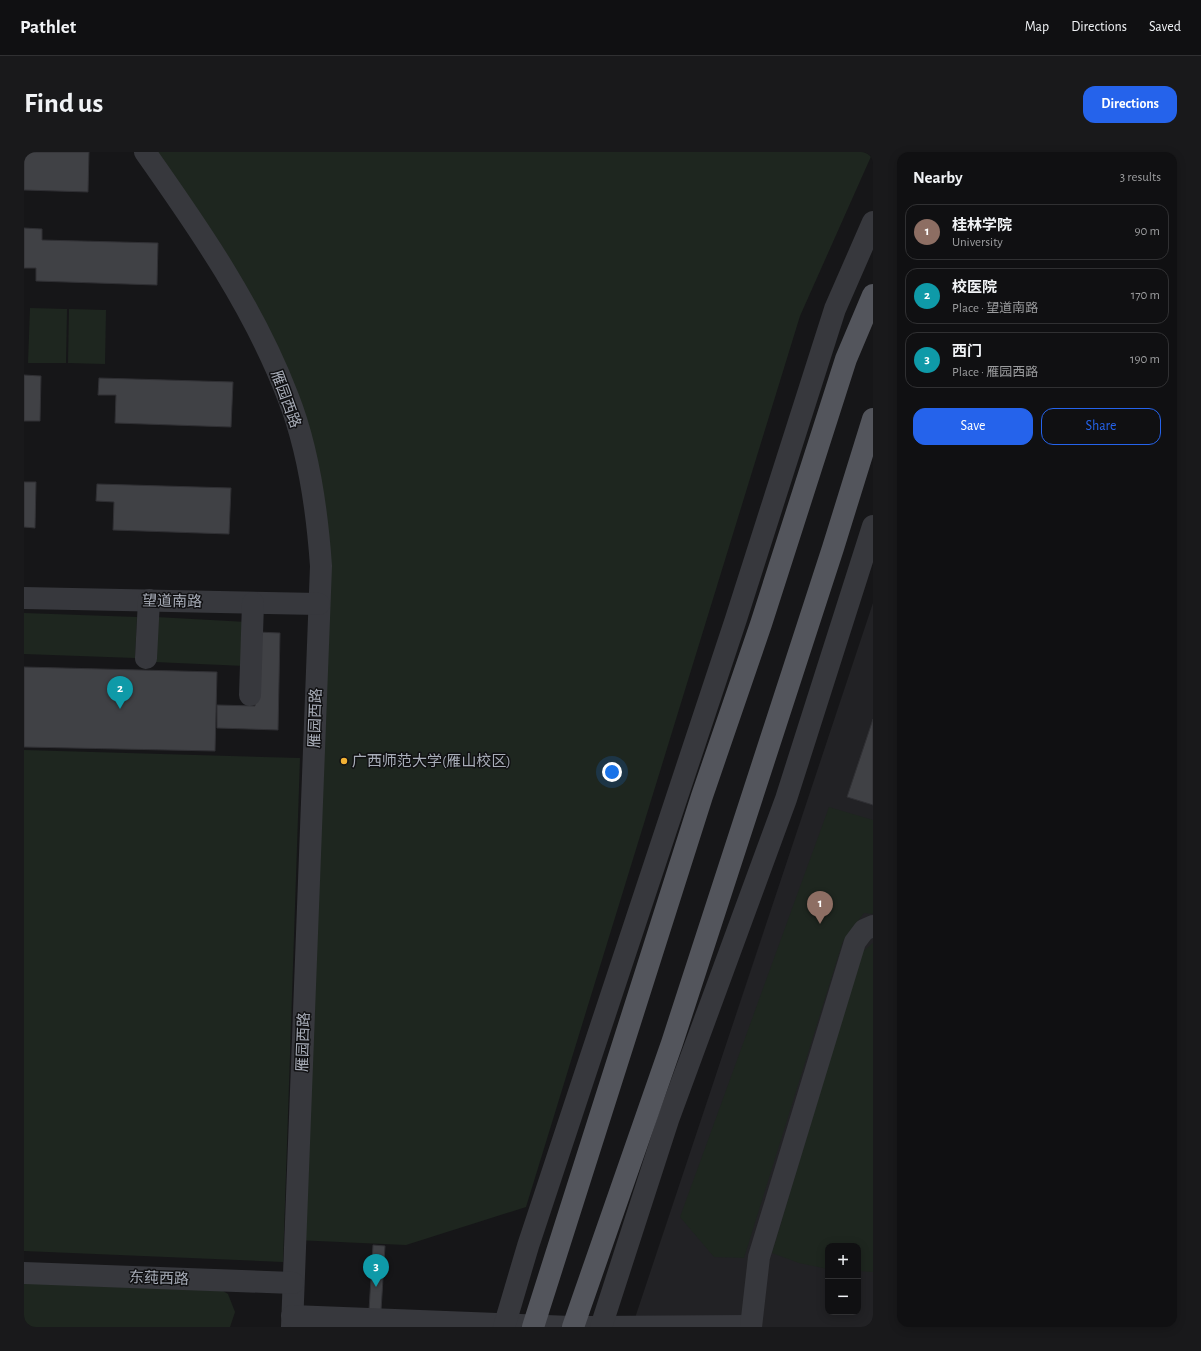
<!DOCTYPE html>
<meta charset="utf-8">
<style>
body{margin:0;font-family:"Alegreya Sans","Noto Sans SC",sans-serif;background:#19191b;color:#f1f3f6}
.controls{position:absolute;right:12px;bottom:12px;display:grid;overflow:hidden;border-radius:8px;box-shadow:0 2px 10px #0003}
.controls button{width:36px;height:36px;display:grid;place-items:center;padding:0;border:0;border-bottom:1px solid #303032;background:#101012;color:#f1f3f6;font:20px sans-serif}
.you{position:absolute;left:588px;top:620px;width:14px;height:14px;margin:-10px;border:3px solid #fff;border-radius:50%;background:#1a73e8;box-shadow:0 0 0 6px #1a73e833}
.badge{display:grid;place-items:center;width:26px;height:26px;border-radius:50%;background:#2563eb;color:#fff;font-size:13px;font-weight:700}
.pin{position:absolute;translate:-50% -33px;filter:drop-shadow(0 1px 2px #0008)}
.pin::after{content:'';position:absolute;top:21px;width:14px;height:12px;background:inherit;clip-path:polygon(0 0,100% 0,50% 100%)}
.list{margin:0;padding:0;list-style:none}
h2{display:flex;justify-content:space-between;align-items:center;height:52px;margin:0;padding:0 16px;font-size:17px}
h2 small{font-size:13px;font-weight:400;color:#9c9d9f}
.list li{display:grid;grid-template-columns:26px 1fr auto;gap:12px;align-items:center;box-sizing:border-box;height:56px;margin:0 8px 8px;padding:0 8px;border:1px solid #303032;border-radius:12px}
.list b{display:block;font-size:15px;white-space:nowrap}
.list p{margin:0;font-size:13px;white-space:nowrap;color:#9c9d9f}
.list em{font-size:13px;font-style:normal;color:#9c9d9f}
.actions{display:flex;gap:8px;padding:12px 16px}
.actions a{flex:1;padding:9px 0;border:1px solid #2563eb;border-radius:12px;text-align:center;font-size:14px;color:#2563eb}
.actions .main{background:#2563eb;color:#fff}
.map{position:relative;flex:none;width:849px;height:1175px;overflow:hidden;border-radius:12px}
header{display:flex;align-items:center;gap:24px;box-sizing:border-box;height:56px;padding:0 20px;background:#101012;border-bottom:1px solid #303032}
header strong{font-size:19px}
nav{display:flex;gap:22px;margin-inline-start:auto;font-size:14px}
.intro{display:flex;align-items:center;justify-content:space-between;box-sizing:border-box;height:96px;padding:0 24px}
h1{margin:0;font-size:28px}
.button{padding:10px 18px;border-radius:12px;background:#2563eb;color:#fff;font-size:14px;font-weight:700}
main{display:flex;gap:24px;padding:0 24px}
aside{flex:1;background:#101012;border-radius:12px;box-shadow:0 2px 10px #0003}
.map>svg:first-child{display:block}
.built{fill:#222225;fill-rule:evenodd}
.green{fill:#1e261f}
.building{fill:#404145;stroke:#303034}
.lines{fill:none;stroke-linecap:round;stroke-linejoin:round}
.minor{stroke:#37383d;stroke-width:22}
.major{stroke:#53555c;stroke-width:22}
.poi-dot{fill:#f2b134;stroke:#111113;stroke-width:1.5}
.labels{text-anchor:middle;stroke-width:3;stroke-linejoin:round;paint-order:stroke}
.street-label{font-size:15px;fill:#a8adb8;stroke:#111113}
.poi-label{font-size:15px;fill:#a8adb8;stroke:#111113;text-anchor:start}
</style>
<header>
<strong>Pathlet</strong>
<nav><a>Map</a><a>Directions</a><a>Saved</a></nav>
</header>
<div class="intro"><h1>Find us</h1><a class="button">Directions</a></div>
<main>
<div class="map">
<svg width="849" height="1175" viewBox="0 0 849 1175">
<rect width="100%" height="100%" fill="#161618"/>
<path class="built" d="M849 451V1175H608ZM804 1094H834V1160H804Z"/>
<g class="green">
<path d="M121 0H849L776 164 502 1055 382 1093 271 1088 297 414 265 246Z"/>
<path d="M6 156 43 157 42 211H4Z"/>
<path d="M45 157 82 158 81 212 44 211Z"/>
<path d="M0 461 113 465 111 506 0 502Z"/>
<path d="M132 465 223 470 221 514 130 510Z"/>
<path d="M0 598 276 606 259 1110 0 1099Z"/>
<path d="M805 655 849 668V762L840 761 819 789 720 1106 690 1105 656 1065Z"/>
<path d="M849 791V1120L834 1119V1094H804V1117L775 1111 748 1101 838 800Z"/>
<path d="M0 1129 192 1135 204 1142 211 1160 206 1175H0Z"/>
</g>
<g class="building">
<path d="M0 0H65L64 40 0 38Z"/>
<path d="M0 76 18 77V88L134 91 133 133 12 129V116H0Z"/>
<path d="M0 223 17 224 16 269H0Z"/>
<path d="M75 226 209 230 207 275 91 271 92 243H74Z"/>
<path d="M0 330H12L11 376 0 375Z"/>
<path d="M73 332 207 336 205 382 89 378 90 350 72 349Z"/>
<path d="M233 480 256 481 254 578 193 576V553L231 554Z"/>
<path d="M0 515 193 520 191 599 0 595Z"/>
<path d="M849 567V653L823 645Z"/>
<path d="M349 1093 361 1094 356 1175H344Z"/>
</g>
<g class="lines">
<g class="minor">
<path d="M121 0C176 78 230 156 264 245 285 298 293 357 297 414L268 1175"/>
<path d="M0 446 295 452"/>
<path d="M122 506 125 448"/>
<path d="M226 543 229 451"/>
<path d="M0 1121 269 1131"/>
<path d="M268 1164 547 1175"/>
<path d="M480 1175 504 1094 712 467 811 157 849 70"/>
<path d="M563 1175 727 1174"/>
<path d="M577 1175 644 968 762 647 849 374"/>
<path d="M727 1175 735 1105 831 790 840 778 849 774"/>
</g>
<g class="major">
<path d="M509 1175 678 644 737 472 822 207 849 143"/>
<path d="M549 1175 648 891 809 396 849 267"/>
</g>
</g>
<circle class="poi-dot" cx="320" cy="609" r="4"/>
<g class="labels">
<g class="street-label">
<text transform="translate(262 247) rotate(70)" y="5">雁园西路</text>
<text transform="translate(148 449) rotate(1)" y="5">望道南路</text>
<text transform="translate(291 566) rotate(-88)" y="5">雁园西路</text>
<text transform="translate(279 890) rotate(-88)" y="5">雁园西路</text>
<text transform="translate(135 1126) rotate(2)" y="5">东莼西路</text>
</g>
<g class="poi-label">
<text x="328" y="614">广西师范大学(雁山校区)</text>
</g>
</g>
</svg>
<div class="controls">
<button>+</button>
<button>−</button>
</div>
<div class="you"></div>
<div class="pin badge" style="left:796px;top:772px;background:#8d6e63">1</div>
<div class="pin badge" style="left:96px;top:557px;background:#0f9aa8">2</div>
<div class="pin badge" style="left:352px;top:1135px;background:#0f9aa8">3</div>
</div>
<aside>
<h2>Nearby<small>3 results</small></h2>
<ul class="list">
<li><span class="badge" style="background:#8d6e63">1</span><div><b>桂林学院</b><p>University</p></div><em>90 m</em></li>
<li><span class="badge" style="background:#0f9aa8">2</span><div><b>校医院</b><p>Place · 望道南路</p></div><em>170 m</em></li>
<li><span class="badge" style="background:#0f9aa8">3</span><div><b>西门</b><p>Place · 雁园西路</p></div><em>190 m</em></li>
</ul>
<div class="actions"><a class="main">Save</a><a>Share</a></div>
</aside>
</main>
